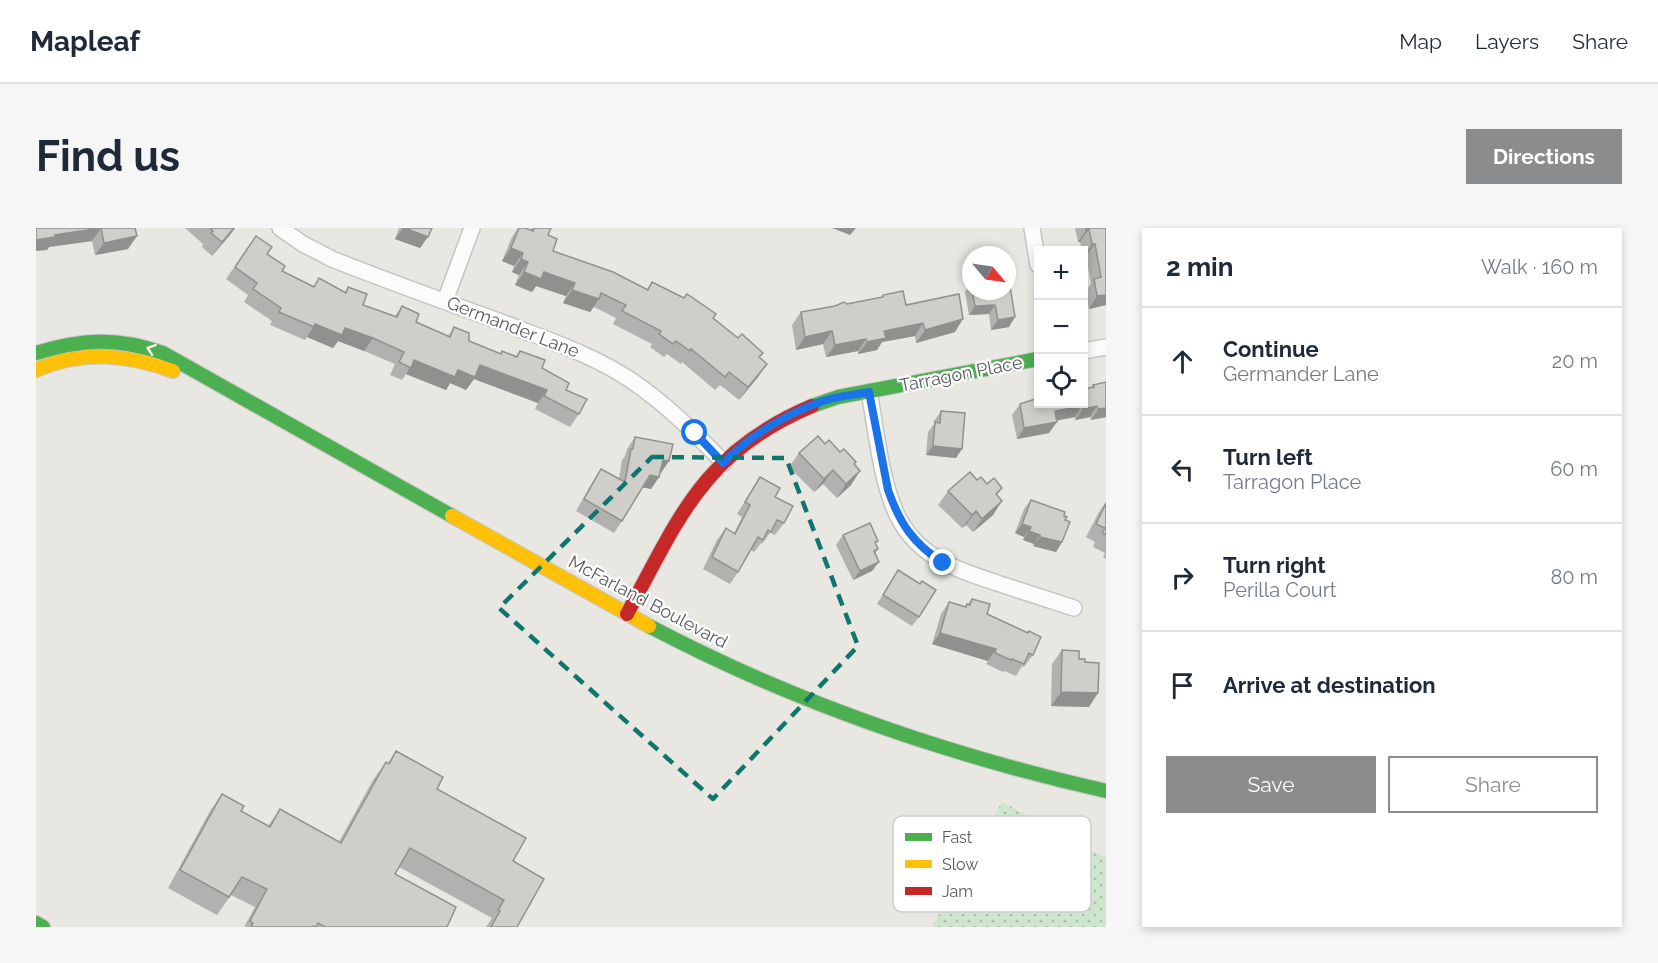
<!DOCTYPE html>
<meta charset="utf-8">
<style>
body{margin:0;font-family:Raleway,sans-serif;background:#f6f6f7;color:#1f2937}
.controls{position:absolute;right:18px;top:18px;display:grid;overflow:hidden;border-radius:0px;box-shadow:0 3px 9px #0003}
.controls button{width:54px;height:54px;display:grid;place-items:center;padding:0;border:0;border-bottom:2px solid #e0e1e3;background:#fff;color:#1f2937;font:30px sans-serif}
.compass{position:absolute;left:926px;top:18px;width:54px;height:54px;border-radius:50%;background:#fff;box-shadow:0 3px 9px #0003;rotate:119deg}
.stop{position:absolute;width:18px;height:18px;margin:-14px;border:4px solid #1a73e8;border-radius:50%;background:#fff}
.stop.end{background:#1a73e8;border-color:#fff;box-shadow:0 2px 6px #0008}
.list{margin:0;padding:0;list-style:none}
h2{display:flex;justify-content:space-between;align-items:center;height:78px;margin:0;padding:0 24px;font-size:26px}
h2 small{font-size:20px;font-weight:400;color:#747a83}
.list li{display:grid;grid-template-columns:39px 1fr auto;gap:18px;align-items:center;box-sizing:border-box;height:108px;padding:0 24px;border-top:2px solid #e0e1e3}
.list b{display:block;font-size:22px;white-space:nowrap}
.list p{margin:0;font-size:20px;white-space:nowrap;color:#747a83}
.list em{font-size:20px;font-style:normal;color:#747a83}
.actions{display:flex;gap:12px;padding:18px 24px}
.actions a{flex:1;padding:14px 0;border:2px solid #8a8c8e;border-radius:0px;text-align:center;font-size:21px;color:#8a8c8e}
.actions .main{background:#8a8c8e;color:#fff}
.icon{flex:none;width:33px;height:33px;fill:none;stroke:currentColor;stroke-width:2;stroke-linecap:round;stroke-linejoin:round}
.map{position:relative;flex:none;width:1070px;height:699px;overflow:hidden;border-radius:0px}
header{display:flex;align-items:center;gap:36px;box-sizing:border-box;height:84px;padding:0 30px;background:#fff;border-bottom:2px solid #e0e1e3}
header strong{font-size:28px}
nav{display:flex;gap:33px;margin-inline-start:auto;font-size:21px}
.intro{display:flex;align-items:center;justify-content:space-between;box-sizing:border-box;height:144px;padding:0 36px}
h1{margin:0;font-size:42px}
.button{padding:15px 27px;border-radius:0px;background:#8a8c8e;color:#fff;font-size:21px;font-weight:700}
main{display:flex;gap:36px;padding:0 36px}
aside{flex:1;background:#fff;border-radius:0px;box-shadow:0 3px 9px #0003}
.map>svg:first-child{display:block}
.park{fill:url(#park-dots)}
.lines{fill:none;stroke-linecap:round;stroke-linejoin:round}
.street-casing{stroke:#c4c4c3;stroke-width:18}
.fast-casing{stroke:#c5c5c4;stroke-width:16}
.slow-casing{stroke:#c5c5c4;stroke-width:16}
.jam-casing{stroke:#c5c5c4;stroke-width:16}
.street{stroke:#fcfbfb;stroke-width:15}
.fast{stroke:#4caf50;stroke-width:14}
.slow{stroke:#ffc107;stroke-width:14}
.jam{stroke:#c62828;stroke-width:14}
.wall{fill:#b2b1af}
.shaded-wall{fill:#91908e}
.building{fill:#cfcecb;stroke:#91908e;stroke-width:1.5}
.oneway{stroke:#f6fbf6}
.route{stroke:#1a73e8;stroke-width:8}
.marked{fill:none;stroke:#0f766e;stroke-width:4.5;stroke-dasharray:12 8;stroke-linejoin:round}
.labels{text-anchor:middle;stroke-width:4.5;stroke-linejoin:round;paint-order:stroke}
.street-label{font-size:18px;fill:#585b60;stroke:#fff}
.key{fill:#fff;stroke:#cdcecf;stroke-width:1.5}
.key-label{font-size:16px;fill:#585b60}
</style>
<header>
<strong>Mapleaf</strong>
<nav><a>Map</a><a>Layers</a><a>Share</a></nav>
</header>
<div class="intro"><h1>Find us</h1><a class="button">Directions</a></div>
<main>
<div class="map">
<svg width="1070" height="699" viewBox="0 0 1070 699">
<defs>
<pattern id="park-dots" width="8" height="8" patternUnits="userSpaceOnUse" patternTransform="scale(1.5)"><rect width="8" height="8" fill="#cfe5ce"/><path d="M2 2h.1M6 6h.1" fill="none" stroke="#abbdab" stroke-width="1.8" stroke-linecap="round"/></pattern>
</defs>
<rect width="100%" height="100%" fill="#e8e7e2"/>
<path class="park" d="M966 574 1070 630V699H896Z"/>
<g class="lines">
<defs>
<g id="street">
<path d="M244 0 267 16 296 31C356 55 416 76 476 98 517 114 559 128 596 153 630 176 659 205 688 235"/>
<path d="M996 0 1002 37"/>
<path d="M409 73 436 0"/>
<path d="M1048 123 1070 119"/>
<path d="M833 164C840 200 844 246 858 280 877 328 919 341 964 356 989 364 1014 372 1038 380"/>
</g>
<g id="fast">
<path d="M0 125C46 111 81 109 127 125L416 288"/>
<path d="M776 178 802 169 1002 131"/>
<path d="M613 398C757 474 911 527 1070 563"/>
<path d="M0 695 7 699"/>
</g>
<g id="slow">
<path d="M0 142C46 122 91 126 137 143"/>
<path d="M416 288 613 398"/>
</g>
<path id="jam" d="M591 386C643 290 667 224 776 178"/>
</defs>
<use href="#street" class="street-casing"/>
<use href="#fast" class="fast-casing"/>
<use href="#slow" class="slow-casing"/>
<use href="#jam" class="jam-casing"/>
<use href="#street" class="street"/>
<use href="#fast" class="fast"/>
<use href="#slow" class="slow"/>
<use href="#jam" class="jam"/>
</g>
<g class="wall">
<path d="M0 0H100L92 21 59 27 56 13 13 19 11 22Z"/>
<path d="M149 0H199L176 28 166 19 167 16Z"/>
<path d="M363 0H396L384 20 359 11Z"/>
<path d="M482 0H489L494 2 496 0H515L512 7 517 23 611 61 616 54 677 90 731 136 722 149 703 172 684 157 679 162 646 134 645 136 631 126 628 129 614 119 616 116 577 96 580 90 558 79 554 84 527 75 530 68 500 58 496 64 479 57 483 47 476 44 478 38 466 33 475 11Z"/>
<path d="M1039 0H1070V77L1053 81 1049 63 1055 56 1050 28 1047 29V22H1046L1044 14H1042Z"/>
<path d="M220 8 231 26 246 43 277 59 283 50 309 64 312 59 327 77 359 88 366 78 380 94 412 108 418 99 433 113 465 126 466 123 480 128 484 123 506 140 530 162 543 186 534 199 499 181 502 175 438 151 430 162 414 155 410 162 370 146 366 152 354 147 359 136 328 123 302 113 297 120 271 109 269 112 234 97 236 93 208 74 212 67 190 51Z"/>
<path d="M935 55V63H971L973 99 955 102 953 86 933 87 929 64Z"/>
<path d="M847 67 870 77 919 104 880 115 879 108 846 114 841 122 822 126V123L790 129 787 116 760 122 756 97 765 84 845 69Z"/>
<path d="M1057 157 1070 189 1055 192 1054 189 1039 192V189L1020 193 1013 205 981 211 976 187 984 176 1000 171 1002 168V176L1056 159Z"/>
<path d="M905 183 920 230 890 227 892 204 898 196V193Z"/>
<path d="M599 209 625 245H624L623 249 615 261 606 259 586 293 578 305 540 283 557 253 565 241 583 251 586 232 589 228 591 221Z"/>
<path d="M789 216 804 224 818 237 815 257 801 270 787 256 778 264 753 239 763 225Z"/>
<path d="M724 249 739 269 748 295 739 307 734 305 726 316 725 315 718 324 715 322 702 344 694 356 667 341 681 312 690 300 698 305 706 289 701 286Z"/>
<path d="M941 252 966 260 961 267 957 287 937 304 930 297 926 300 902 277 912 263Z"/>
<path d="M995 272 1028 288 1029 292 1026 314 1020 324 997 318 998 316 987 312 988 309 979 305 988 281Z"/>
<path d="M1070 274V331L1067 329 1069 325 1057 319 1059 314 1050 309 1063 284Z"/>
<path d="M807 307 840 316 842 321 839 326 836 343 817 352 800 317Z"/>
<path d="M862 342 884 356 883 389 876 398 841 376Z"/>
<path d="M936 371 997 427 988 439 986 438 980 448 968 443 967 444 950 436 952 433 896 416 905 386 913 374 929 379Z"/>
<path d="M1026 422 1049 434 1053 479 1015 478 1016 436Z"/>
<path d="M360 523 477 633 481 699H450L456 690 363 639 359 646 411 699H208L219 679 195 667 181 687 132 660 174 583 186 566 205 583 232 598 244 581 303 614 337 552 350 534 352 535Z"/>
</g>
<g class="shaded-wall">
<path d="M65 0 56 13 13 19 11 22 0 23V12L19 7Z"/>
<path d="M198 0H199L194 7 176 28 186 14Z"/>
<path d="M367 0H369L392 9 384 20 359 11Z"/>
<path d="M796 0H820L814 7Z"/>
<path d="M1053 1 1044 14H1042L1050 2Z"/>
<path d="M101 8 92 21 59 27 68 15Z"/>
<path d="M1056 16H1059L1050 28 1047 29Z"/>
<path d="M475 20 487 25 478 38 466 33Z"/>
<path d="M485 31 492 34 483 47 476 44Z"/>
<path d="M488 44H508L539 55 530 68 500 58 496 64 479 57Z"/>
<path d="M536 62 563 71 554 84 527 75Z"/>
<path d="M1070 67V77L1053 81 1061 68Z"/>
<path d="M959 77 953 86 933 87 939 78Z"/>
<path d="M979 89 973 99 955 102 962 92Z"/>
<path d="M927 91 919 104 880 115 889 102Z"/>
<path d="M887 95 879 108 846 114 841 122 822 126 831 114 848 103Z"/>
<path d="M279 96 309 100 337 110 328 123 302 113 297 120 271 109Z"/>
<path d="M796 103 787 116 760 122 769 109Z"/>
<path d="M830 111 822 123 790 129 799 117Z"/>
<path d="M378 132 422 142 444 137 511 162 502 175 438 151 430 162 414 155 410 162 370 146Z"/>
<path d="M731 136 722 149 703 172 712 159Z"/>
<path d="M1046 178 1039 189 1011 194 1019 183Z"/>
<path d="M1061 178 1054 189 1039 192 1047 181Z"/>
<path d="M1070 180V189L1055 192 1062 181Z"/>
<path d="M1021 194 1013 205 981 211 988 200Z"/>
<path d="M897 218 926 221 920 230 890 227Z"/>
<path d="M627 232 633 233 625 245 618 244Z"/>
<path d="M797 242 787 256 778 264 788 251Z"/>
<path d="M824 243 815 257 801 270 810 256Z"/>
<path d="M614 247 623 249 615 261 605 259Z"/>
<path d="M966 273 957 287 937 304 946 291Z"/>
<path d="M940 283 930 297 926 300 936 287Z"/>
<path d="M986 296 995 299 988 309 979 305Z"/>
<path d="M993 303 1004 307 998 316 987 312Z"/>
<path d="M1004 309 1026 314 1020 324 997 318Z"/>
<path d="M843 334 836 343 817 352 824 343Z"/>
<path d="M904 405 960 421 952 433 896 416Z"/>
<path d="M1025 464 1062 465 1053 479 1015 478Z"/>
</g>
<g class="building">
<path d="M0 0H99L101 8 68 15 65 0 19 7V9L0 12Z"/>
<path d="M174 0H198L186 14 175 5 177 3Z"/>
<path d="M369 0H396L392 9Z"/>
<path d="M483 0H489L497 3 498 0H515L512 7 521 11 517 23 577 44 612 62 616 54 648 70 651 66 680 86 677 90 702 110 706 106 727 125 723 129 731 136 712 159 693 144 689 149 655 121 654 123 640 113 637 116 623 106 625 103 586 83 590 77 565 65 563 71 536 62 539 55 508 44 505 51 488 44 492 34 485 31 487 25 475 20Z"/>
<path d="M1050 0H1070V67L1061 68 1058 51 1065 49 1059 16H1056L1053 1 1050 2Z"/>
<path d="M220 8 236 19 231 26 249 38 246 43 278 59 283 50 310 65 312 59 331 66 327 77 361 89 366 78 383 86 380 94 414 109 418 99 433 105V113L465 126 466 123 481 129 484 123 509 132 506 140 533 155 530 162 551 171 543 186 508 168 511 162 444 137 439 149 422 142 419 149 378 132 375 140 363 134 368 124 337 110 309 100 306 107 279 96 278 99 243 84 245 80 217 61 221 55 199 39Z"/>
<path d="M972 46 979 89 962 92 959 77 939 78 936 63H971Z"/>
<path d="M867 63 870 77 923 66 927 91 889 102 887 95 848 103 850 110 831 114 830 111 799 117 796 103 769 109 765 84 799 78 808 74 811 76 847 69V67Z"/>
<path d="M1070 154V180L1062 181 1061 178 1047 181 1046 178 1019 183 1021 194 988 200 984 176 1002 170V176H1047V161L1058 159 1057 157Z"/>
<path d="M905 183 929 185 926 221 897 218 899 194 904 195Z"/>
<path d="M782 208 789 216 793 212 804 224 808 221 820 234 818 236 824 243 810 256 797 242 788 251 763 225Z"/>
<path d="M599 209 637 216 633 233 627 232 623 249 614 247 586 293 548 271 565 241 589 254 595 221H597Z"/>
<path d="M934 244 941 252 945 249 951 256 958 250 966 260 960 266 966 273 946 291 940 283 936 287 912 263Z"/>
<path d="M724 249 744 260 739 269 757 278 748 295 741 292 735 304 732 302 727 312 722 309 702 344 676 329 690 300 699 306 714 277 709 274Z"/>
<path d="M995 272 1029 284 1028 288 1031 289 1029 292 1034 294 1026 314 1004 309V307L993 303 995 299 986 296Z"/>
<path d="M1070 275V307L1066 305 1069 300 1060 296Z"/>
<path d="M834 295 842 313 839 314 842 321 838 323 843 334 824 343 807 307Z"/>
<path d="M862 342 884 356 886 353 900 362 883 389 847 367Z"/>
<path d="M936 371 954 376 951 386 992 405 993 403 1005 409 997 427 993 425 988 436 976 431 975 432 959 425 960 421 904 405 913 374 930 379 931 376 934 377Z"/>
<path d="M1026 422 1043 423V431H1049V434L1063 435 1062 465 1025 464Z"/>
<path d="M360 523 407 549 401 561 490 610 477 633 508 651 481 699H455L464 683 462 682 468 672 374 620 359 646 420 679 411 699H289L282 695 280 699 277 698 276 699H215L217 695 214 693 231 661 206 649 193 669 144 642 186 566 208 578 205 583 234 599 244 581 305 615 350 534 353 536Z"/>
</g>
<defs><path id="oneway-chevron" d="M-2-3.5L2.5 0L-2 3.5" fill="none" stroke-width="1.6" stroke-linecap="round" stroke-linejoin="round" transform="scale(1.5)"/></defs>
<use class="oneway" href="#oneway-chevron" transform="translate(115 121) rotate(-161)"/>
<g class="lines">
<path class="route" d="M659 205 687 235C713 208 752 185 787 173 802 168 818 167 833 164L852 262C864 296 877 315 907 335"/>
</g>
<path class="marked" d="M616 229 750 230 822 418 677 571 463 380Z"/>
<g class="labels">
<g class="street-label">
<text transform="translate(477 99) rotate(21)" y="6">Germander Lane</text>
<text transform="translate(925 146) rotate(-11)" y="6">Tarragon Place</text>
<text transform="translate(612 374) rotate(28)" y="6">McFarland Boulevard</text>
</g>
</g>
<rect x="857" y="588" width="198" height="96" rx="9" class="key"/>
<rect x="869" y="605" width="27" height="8" fill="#4caf50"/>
<rect x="869" y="632" width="27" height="8" fill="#ffc107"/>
<rect x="869" y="659" width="27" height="8" fill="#c62828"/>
<g class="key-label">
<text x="906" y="615">Fast</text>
<text x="906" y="642">Slow</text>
<text x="906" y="669">Jam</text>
</g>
</svg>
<div class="controls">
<button>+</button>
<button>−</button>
<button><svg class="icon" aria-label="locate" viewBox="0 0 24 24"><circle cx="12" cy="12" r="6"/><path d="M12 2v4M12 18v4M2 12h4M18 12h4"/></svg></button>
</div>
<svg class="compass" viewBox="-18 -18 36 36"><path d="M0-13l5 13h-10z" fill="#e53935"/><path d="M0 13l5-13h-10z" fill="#747a83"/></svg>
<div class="stop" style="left:659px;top:205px"></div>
<div class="stop end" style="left:907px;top:335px"></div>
</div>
<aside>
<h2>2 min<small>Walk · 160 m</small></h2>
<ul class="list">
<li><svg class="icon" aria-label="ahead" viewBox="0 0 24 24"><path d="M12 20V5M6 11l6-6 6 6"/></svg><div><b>Continue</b><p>Germander Lane</p></div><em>20 m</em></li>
<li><svg class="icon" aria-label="left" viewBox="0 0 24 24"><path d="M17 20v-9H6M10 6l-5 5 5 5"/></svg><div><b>Turn left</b><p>Tarragon Place</p></div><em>60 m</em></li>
<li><svg class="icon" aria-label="right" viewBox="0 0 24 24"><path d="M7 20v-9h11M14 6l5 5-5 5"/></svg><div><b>Turn right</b><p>Perilla Court</p></div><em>80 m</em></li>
<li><svg class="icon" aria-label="arrive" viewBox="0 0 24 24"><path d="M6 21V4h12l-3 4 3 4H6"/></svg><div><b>Arrive at destination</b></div></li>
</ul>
<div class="actions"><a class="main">Save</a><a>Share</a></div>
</aside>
</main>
